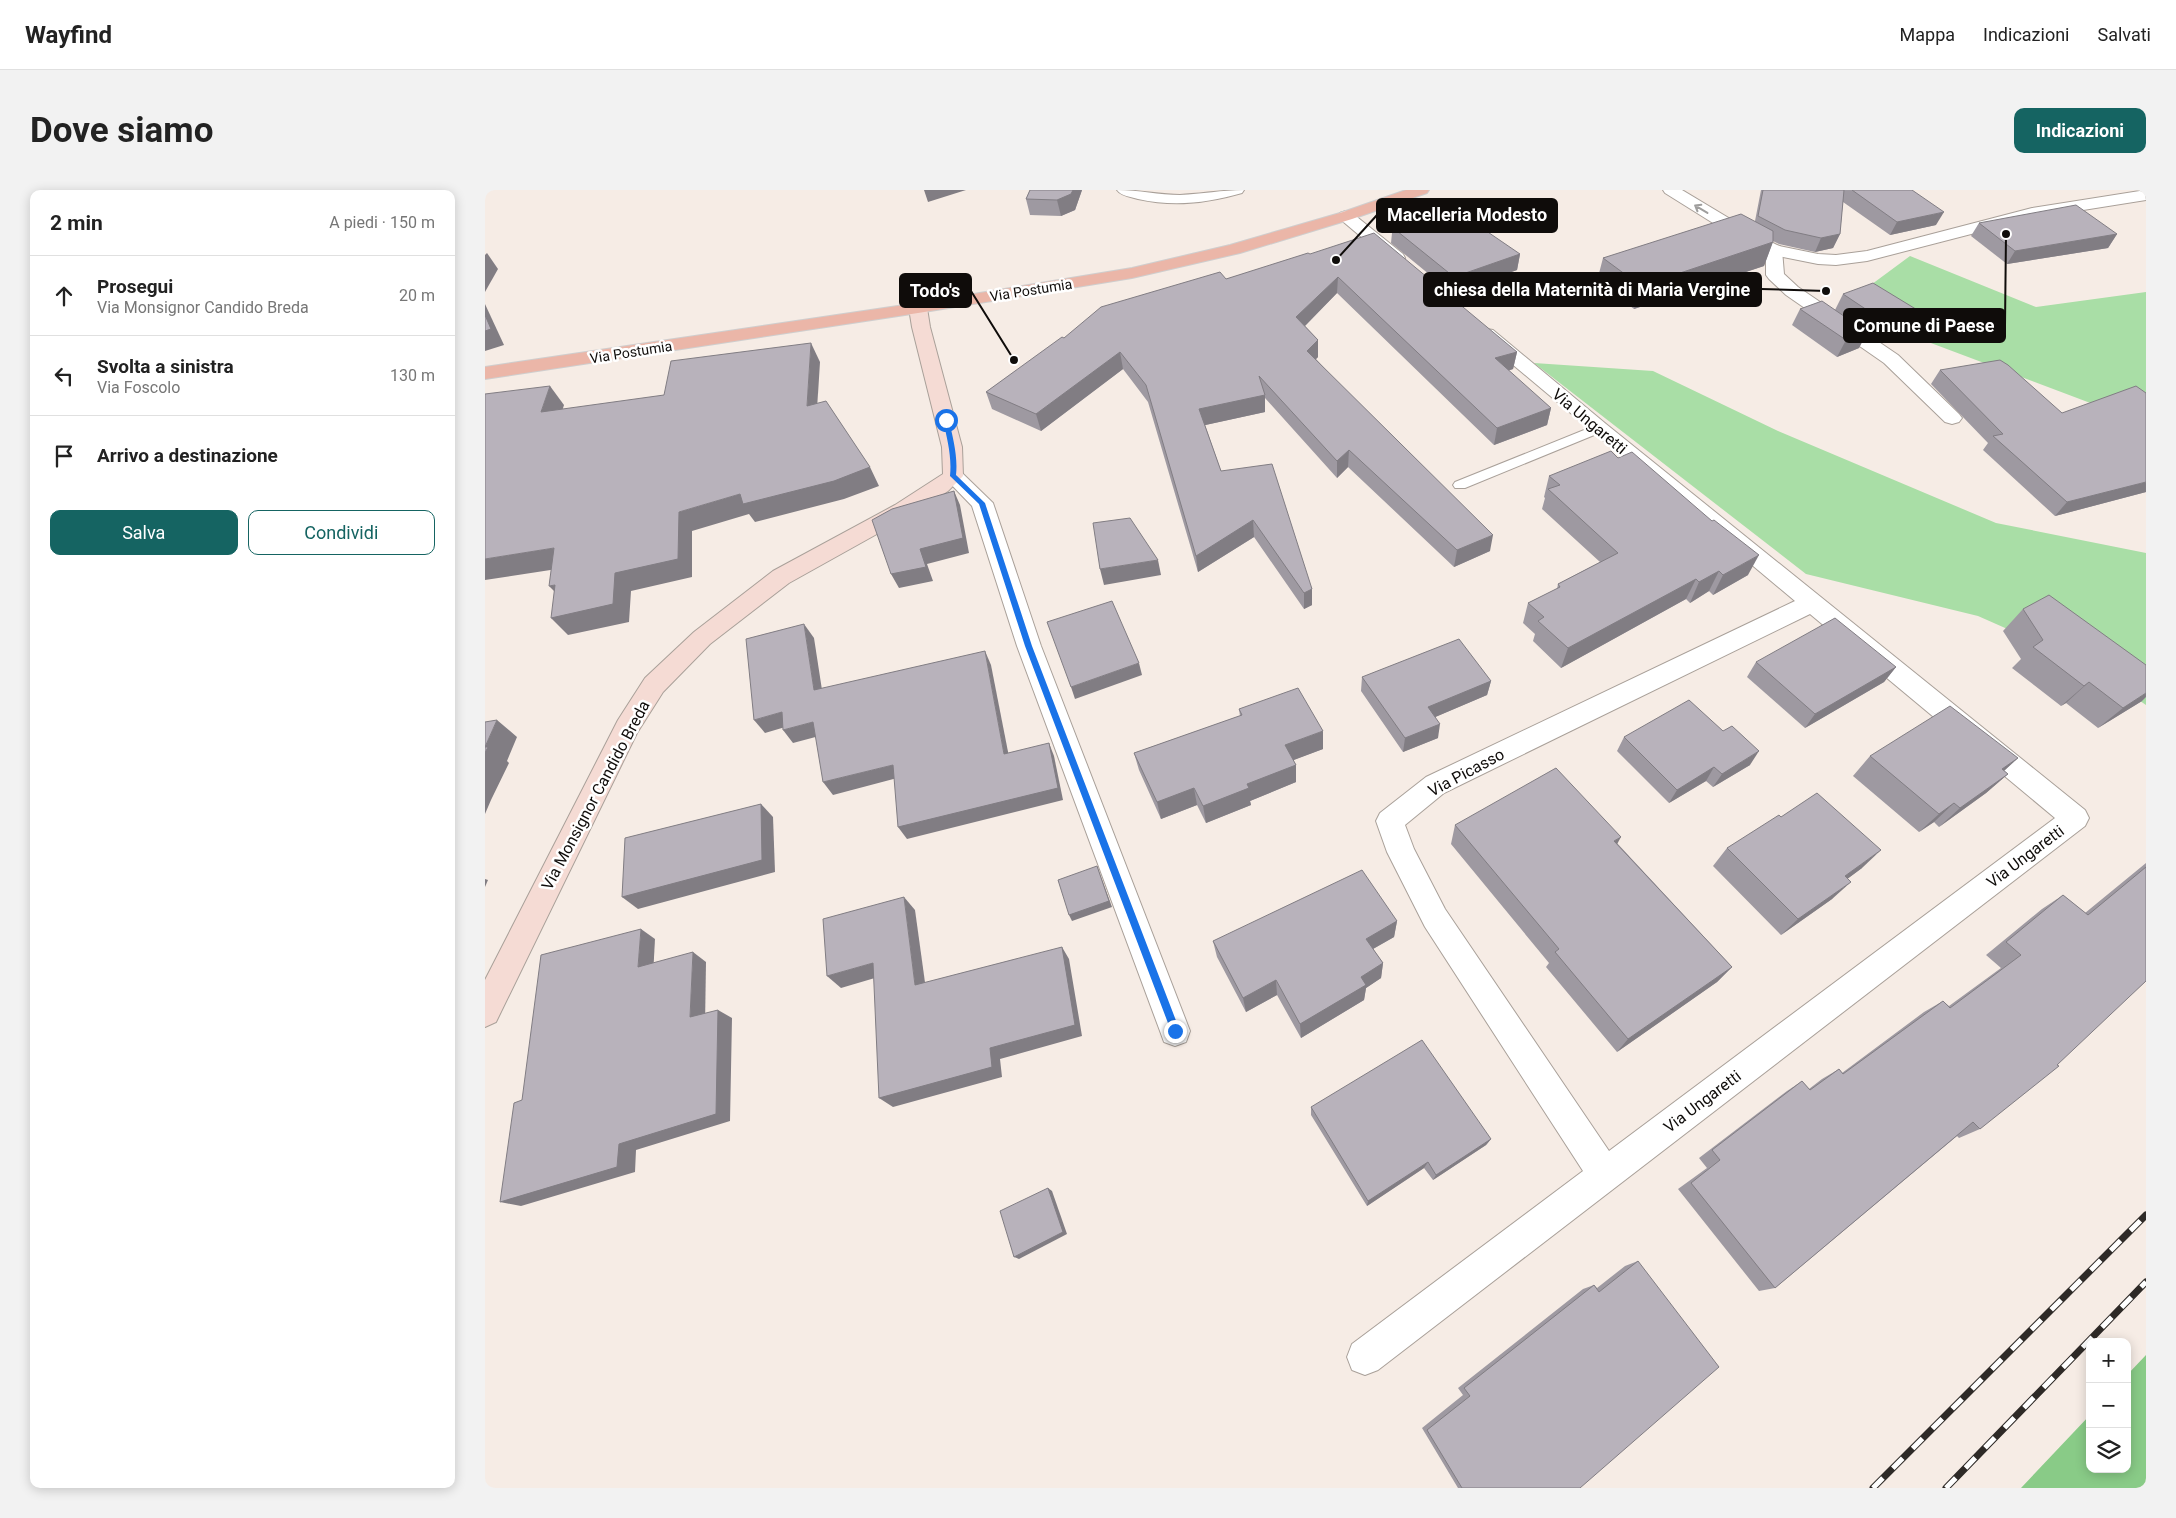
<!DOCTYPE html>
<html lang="it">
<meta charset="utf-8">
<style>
body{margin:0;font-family:Roboto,sans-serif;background:#f2f2f2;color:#222}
.controls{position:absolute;right:15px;bottom:15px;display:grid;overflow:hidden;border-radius:10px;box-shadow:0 2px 12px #0003}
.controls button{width:45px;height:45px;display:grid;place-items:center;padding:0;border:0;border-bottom:1px solid #e0e0e0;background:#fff;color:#222;font:25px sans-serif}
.stop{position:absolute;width:15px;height:15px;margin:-11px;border:4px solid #1a73e8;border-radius:50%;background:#fff}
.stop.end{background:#1a73e8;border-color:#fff;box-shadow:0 1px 5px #0008}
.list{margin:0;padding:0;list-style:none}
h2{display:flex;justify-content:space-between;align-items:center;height:65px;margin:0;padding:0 20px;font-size:21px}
h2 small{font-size:16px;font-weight:400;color:#767676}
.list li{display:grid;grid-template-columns:32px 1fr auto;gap:15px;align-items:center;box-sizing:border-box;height:80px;padding:0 20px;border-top:1px solid #e0e0e0}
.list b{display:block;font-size:19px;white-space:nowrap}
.list p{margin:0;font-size:16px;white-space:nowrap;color:#767676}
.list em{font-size:16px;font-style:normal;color:#767676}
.actions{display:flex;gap:10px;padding:15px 20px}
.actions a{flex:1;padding:11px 0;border:1px solid #156462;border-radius:10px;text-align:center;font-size:18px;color:#156462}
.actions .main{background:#156462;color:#fff}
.icon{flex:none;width:28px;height:28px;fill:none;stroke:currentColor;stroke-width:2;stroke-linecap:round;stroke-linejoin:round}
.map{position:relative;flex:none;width:1661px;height:1298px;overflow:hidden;border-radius:10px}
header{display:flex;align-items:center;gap:30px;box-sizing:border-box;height:70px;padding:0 25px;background:#fff;border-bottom:1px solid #e0e0e0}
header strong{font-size:24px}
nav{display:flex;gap:28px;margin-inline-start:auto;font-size:18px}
.intro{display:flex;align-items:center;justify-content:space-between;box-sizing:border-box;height:120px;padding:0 30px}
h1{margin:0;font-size:35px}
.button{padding:12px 22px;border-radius:10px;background:#156462;color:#fff;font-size:18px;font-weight:700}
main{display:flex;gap:30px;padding:0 30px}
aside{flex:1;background:#fff;border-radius:10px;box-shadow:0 2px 12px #0003}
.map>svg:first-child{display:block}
.green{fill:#a9dea6}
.forest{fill:#89cb87}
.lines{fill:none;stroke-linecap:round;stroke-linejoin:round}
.service-casing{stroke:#a9a099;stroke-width:2}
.minor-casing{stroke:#a9a099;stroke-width:2}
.tertiary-casing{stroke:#a9a099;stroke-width:2}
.secondary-casing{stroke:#a9a099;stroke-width:2}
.primary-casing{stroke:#cfcece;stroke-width:2}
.service{fill:#fff;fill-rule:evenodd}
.minor{fill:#fff;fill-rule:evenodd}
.tertiary{fill:#fff;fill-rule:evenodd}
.secondary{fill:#f5dbd4;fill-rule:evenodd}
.primary{fill:#ebb6a8;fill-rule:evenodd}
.rail-casing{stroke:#2e2a27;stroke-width:7}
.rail{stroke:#fff;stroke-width:5;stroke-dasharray:14;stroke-linecap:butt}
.wall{fill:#9e99a1}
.shaded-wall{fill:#817d83}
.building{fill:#b8b2bb;stroke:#817d83}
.oneway{stroke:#9f9e9d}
.route{fill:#1a73e8}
.labels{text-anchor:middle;stroke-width:5;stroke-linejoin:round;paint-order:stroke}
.far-street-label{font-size:14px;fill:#0f0c0a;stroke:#fff}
.street-label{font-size:16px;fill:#0f0c0a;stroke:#fff}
.leader{fill:none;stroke:#0f0c0a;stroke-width:2}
.callout-dot{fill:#0f0c0a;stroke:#fff;stroke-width:2}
.callout{fill:#0f0c0a;stroke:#0f0c0a;stroke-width:2}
.callout-label{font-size:18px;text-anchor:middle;font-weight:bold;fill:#fff}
</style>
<header>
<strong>Wayfind</strong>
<nav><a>Mappa</a><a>Indicazioni</a><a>Salvati</a></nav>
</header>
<div class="intro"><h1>Dove siamo</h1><a class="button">Indicazioni</a></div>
<main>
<aside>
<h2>2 min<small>A piedi · 150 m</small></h2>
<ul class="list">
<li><svg class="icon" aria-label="ahead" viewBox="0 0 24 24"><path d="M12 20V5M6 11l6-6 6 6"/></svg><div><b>Prosegui</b><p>Via Monsignor Candido Breda</p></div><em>20 m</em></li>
<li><svg class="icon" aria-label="left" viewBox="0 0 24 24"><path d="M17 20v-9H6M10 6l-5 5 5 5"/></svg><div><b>Svolta a sinistra</b><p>Via Foscolo</p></div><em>130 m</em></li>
<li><svg class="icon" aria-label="arrive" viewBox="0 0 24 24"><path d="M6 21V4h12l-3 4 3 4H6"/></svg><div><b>Arrivo a destinazione</b></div></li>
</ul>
<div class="actions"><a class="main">Salva</a><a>Condividi</a></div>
</aside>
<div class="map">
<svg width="1661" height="1298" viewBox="0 0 1661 1298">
<rect width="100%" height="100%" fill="#f6ece5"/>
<g class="green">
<path d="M1425 66 1551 117 1661 102V234L1358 120 1356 117Z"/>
<path d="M1049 173 1168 181 1293 241 1511 333 1661 363V515L1599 473 1493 426 1321 384Z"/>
</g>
<path class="forest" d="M1661 1165V1298H1536L1605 1225V1279H1642V1185Z"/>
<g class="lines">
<defs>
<path id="service" d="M1114 234 1120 238 1119 241 980 298H970L968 295 970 292Z"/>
<g id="minor">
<path d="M861 21 867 23 918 64 920 68 918 72H906L855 29 853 26 855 23Z"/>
<path d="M1289 55 1295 56 1297 60 1299 84 1313 97 1413 165 1474 224 1477 228 1474 232 1467 234 1460 232 1399 173 1301 105 1284 89 1281 85V60L1283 56Z"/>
<path d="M1002 139 1008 140 1121 234 1600 620 1604 628 1600 636 893 1180 880 1185 867 1180 862 1167 867 1154 1098 981 940 737 902 662 891 631 895 623 941 587 1310 411 996 148 993 144 996 140ZM1325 424 1570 628 1124 961 960 719 929 659 920 635 959 603Z"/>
<path d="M468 279 475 281 508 313 556 456 705 841 701 852 690 856 679 852 675 841 532 456 487 316 458 286 461 281Z"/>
</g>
<g id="tertiary">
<path d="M632 0C654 0 674 5 695 5 717 4 737 0 759 0L757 3C722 13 689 17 653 9 646 7 636 6 632 0Z"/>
<path d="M1178 0H1197L1272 45 1294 56 1333 64 1351 65 1382 61 1547 18 1661 0V10L1548 28 1382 71 1351 75 1333 74 1283 64 1260 53 1180 3Z"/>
</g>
<path id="secondary" d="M433 113 439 114 442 118 445 137 477 257 478 286 463 301 426 325 304 393 225 454 178 502 152 543 11 832 0 837V790L133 530 160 488 209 442 288 381 410 315 458 284 457 257 427 137 424 118 427 114Z"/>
<path id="primary" d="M921 0H944L942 3 867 29 755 63 647 88 433 123 0 189V177L433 113 647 78 745 55 855 23Z"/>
</defs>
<use href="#service" class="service-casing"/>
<use href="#minor" class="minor-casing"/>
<use href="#tertiary" class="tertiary-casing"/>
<use href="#secondary" class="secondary-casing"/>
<use href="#primary" class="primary-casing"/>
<use href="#service" class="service"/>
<use href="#minor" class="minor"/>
<use href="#tertiary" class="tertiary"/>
<use href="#secondary" class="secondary"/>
<use href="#primary" class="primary"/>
<defs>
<g id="rail">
<path d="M1388 1298 1661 1025"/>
<path d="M1461 1298 1661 1092"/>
</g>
</defs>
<use href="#rail" class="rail-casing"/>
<use href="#rail" class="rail"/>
</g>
<g class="wall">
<path d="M545 0H597L590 20 576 26 545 25 541 9Z"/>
<path d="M1276 0H1427L1451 35 1405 45 1358 12 1355 44 1348 58 1330 62 1294 54 1288 51 1279 76 1149 119 1112 91 1118 68 1270 31Z"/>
<path d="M964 23 1035 64 1032 80 967 103 906 53 907 43 903 40 904 24Z"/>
<path d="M1494 33 1632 44 1623 58 1522 74 1486 46Z"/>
<path d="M825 64 1032 162 1028 179 1023 181 1066 218 1062 235 1009 255 852 103 820 136 833 150V167L831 169 1005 361 969 377 863 277 852 288 780 208V222L720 235 736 281 827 399V415L819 419 769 347 713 382 663 212 638 179 556 241 507 219 501 202 579 148 741 89Z"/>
<path d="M1358 104 1434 121 1425 138 1394 150 1382 142 1374 158 1352 167 1307 135 1315 119 1350 120Z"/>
<path d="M1455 180 1577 223 1661 302 1570 326 1498 260 1503 253 1446 194Z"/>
<path d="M1133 268 1263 385 1228 405 1224 401 1205 413 1201 409 1076 478 1048 451 1050 444 1038 433 1043 413 1072 399 1073 394 1115 372 1057 319 1060 308 1059 307 1064 286Z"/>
<path d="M1538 419 1657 511 1613 538 1581 513 1576 516 1527 478 1536 469 1518 441Z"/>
<path d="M1271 472 1411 477 1399 492 1320 538 1262 487Z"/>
<path d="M877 487 1006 491 1002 505 950 527 953 548 918 562 876 501Z"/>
<path d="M754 519 838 559 808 570 811 575V592L765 611 766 615 721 633 712 615 676 629 654 580 649 563 755 526Z"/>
<path d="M1139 547 1265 575 1228 597 1221 591 1184 613 1132 561Z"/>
<path d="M1385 566 1533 568 1519 581 1523 584 1501 603 1454 637 1449 632 1434 642 1368 586Z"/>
<path d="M1296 627 1377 678 1362 689 1347 709 1296 745 1228 676 1242 658Z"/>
<path d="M970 635 1132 653 1247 777 1232 792 1132 862 1061 777 1064 773 966 654Z"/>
<path d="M1661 673V791L1495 939 1474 948 1472 946 1290 1098 1274 1101 1193 999 1222 978 1214 968 1302 901 1317 891 1324 899 1337 889 1354 879 1357 883 1439 822 1458 811 1464 816 1516 778 1501 765 1557 719 1578 705 1600 723Z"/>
<path d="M912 731 909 747 888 759 898 773 896 788 881 798 879 810 816 848 792 805 761 822 732 767 728 751Z"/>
<path d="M826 917 1006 949 1001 955 948 990 939 978 882 1016 826 925Z"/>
<path d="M1153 1071 1095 1298H973L937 1238 978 1205 973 1198 1098 1099 1109 1095 1112 1098 1140 1076Z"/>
</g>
<g class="shaded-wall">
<path d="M439 0H481L443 12Z"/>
<path d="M588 0H597L590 20 576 26 572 10Z"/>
<path d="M1459 22 1451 35 1405 45 1412 32Z"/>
<path d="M1355 44 1348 58 1330 62 1336 48Z"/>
<path d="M1632 44 1623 58 1522 74 1530 61Z"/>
<path d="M1288 52 1279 76 1149 119 1156 96Z"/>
<path d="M2 63 13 79 0 102V65Z"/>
<path d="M1035 64 1032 80 967 103 969 87Z"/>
<path d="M853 87 852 103 812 144 811 127Z"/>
<path d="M0 114 19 155 0 161Z"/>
<path d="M1434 121 1425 138 1394 150 1403 134Z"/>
<path d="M1382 142 1374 158 1352 167 1361 150Z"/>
<path d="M833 150V167L822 178V161Z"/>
<path d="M326 153 335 172 331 235 322 216Z"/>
<path d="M635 162 638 179 556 241 551 224Z"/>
<path d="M1032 162 1028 179 1007 185 1010 168Z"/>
<path d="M65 196 79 215 71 241 56 222Z"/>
<path d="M780 205V222L716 236 714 219Z"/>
<path d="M1066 218 1062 235 1009 255 1012 238Z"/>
<path d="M864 260 863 277 852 288V271Z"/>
<path d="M385 277 394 296 359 309 270 332 264 324 207 341V387L146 401 144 432 83 445 66 428 130 383 194 322 255 304Z"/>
<path d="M1661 292V302L1570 326 1582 312Z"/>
<path d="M469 301 475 315 484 363 442 374 448 391 414 398 406 384 435 359Z"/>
<path d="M768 330 769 347 713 382 711 366Z"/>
<path d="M1008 345 1005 361 969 377 972 360Z"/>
<path d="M69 358 85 377 0 390V369Z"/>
<path d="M1274 365 1263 385 1228 405 1238 385Z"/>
<path d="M673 370 676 385 619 395 615 379Z"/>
<path d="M1234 381 1224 401 1205 413 1214 392Z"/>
<path d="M1211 389 1201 409 1076 478 1083 458Z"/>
<path d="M70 395 82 414 64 396Z"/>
<path d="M827 399V415L819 419V403Z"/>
<path d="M319 434 329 448 339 513 329 500Z"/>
<path d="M500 461 506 475 526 577 519 564Z"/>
<path d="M654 473 657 485 590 509 586 497Z"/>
<path d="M1411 477 1399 492 1320 538 1330 524Z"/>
<path d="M1006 491 1002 505 941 531 943 517Z"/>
<path d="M1604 492 1581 513 1576 516 1599 496Z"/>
<path d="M1661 503V507L1657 511 1613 538 1638 518Z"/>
<path d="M297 522 307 535 280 543 269 530Z"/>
<path d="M12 530 32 547 22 571 24 573 6 610 0 624V557Z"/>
<path d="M328 532 338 545 308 553 298 540Z"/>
<path d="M955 534 953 548 918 562 920 548Z"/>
<path d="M838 541V559L801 573 800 555Z"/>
<path d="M564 553 569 566 578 610 422 649 413 637Z"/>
<path d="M1274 561 1265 575 1228 597 1237 584Z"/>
<path d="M1533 568 1511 588 1517 579Z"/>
<path d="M408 575 416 587 348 605 338 592Z"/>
<path d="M811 575V592L765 611 766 615 721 633 718 616 762 594Z"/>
<path d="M1229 577 1221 591 1184 613 1192 600Z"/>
<path d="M1523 584 1501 603 1454 637 1475 618Z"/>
<path d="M709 598 712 615 676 629 672 612Z"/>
<path d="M1469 613 1449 632 1434 642 1454 624Z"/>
<path d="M276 614 288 627 290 682 153 719 137 707Z"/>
<path d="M1136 647 1126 665 1129 651Z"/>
<path d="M1396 660 1377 678 1342 704 1360 686Z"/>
<path d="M612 676 627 717 587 731 584 725Z"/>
<path d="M0 689 3 690 0 697Z"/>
<path d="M1366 692 1347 709 1296 745 1313 729Z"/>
<path d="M419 707 430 720 442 807 430 795Z"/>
<path d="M912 731 909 747 879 764 881 749Z"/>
<path d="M156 739 170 749 168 786 153 777Z"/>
<path d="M577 757 584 769 597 846 515 869 517 887 408 917 394 908 505 858Z"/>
<path d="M208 762 221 772 220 835 205 827Z"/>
<path d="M388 773 400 785 356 798 342 786Z"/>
<path d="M898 773 896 788 881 798 879 810 816 848 815 834 876 787Z"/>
<path d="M1247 777 1232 792 1132 862 1143 849Z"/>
<path d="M791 790 792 805 761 822 758 808Z"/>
<path d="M233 820 247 828 245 931 151 960 150 982 36 1016 15 1012 134 954Z"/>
<path d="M1006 949 1001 955 948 990 951 985Z"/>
<path d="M943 972 939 978 882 1016 883 1011Z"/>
<path d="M563 998 567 1001 582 1044 534 1069 529 1067Z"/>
</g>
<g class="building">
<path d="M545 0H588L586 4 572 10 541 9Z"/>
<path d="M1278 0H1359L1355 44 1336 48 1300 40 1273 26Z"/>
<path d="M1367 0H1427L1459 22 1412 32Z"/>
<path d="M945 10 964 23 972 21 1035 64 969 87 907 37 918 34 904 24Z"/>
<path d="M1591 15 1632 44 1530 61 1494 33Z"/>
<path d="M1256 24 1288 41V52L1156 96 1118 68Z"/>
<path d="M889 43 1032 162 1010 168 1066 218 1012 238 853 87 811 127 833 150 822 161 1008 345 972 360 864 260 852 271 774 186 780 205 714 219 736 281 787 274 827 399 819 403 768 330 711 366 661 195 635 162 551 224 501 202 577 147 579 148 616 117 735 82 741 89 823 63 825 64Z"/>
<path d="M1388 93 1434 121 1403 134 1358 104Z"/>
<path d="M1337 111 1382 142 1361 150 1315 119Z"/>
<path d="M0 125 6 139 0 141Z"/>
<path d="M326 153 322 216 341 211 385 277 349 291 258 314 255 304 194 322 193 369 130 383 128 414 66 428 70 395 64 396 69 358 0 369V204L65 196 56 222 179 205 186 171Z"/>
<path d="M1515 170 1523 175 1577 223 1651 196 1661 203V292L1582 312 1508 246 1518 244 1455 180Z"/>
<path d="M1126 261 1133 268 1147 262 1227 331 1229 330 1274 365 1238 385 1234 381 1214 392 1211 389 1083 458 1053 431 1059 427 1043 413 1075 397 1073 394 1133 363 1063 299 1075 295 1064 286Z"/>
<path d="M469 301 478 348 435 359 441 377 406 384 387 330 407 319Z"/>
<path d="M645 328 673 370 615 379 608 333Z"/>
<path d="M1564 405 1661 475V503L1638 518 1604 492 1599 496 1548 457 1558 450 1538 419Z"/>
<path d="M627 411 654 473 586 497 562 432Z"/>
<path d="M1350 428 1411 477 1330 524 1271 472Z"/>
<path d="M319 434 329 500 500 461 519 564 564 553 573 598 413 637 408 575 338 592 328 532 298 540 297 522 269 530 261 449Z"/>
<path d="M974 449 1006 491 943 517 955 534 920 548 877 487Z"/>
<path d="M813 498 838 541 800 555 811 575 762 594 764 598 718 616 709 598 672 612 649 563 757 525 754 519Z"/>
<path d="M1204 510 1238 541 1247 536 1274 561 1237 584 1229 577 1192 600 1139 547Z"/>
<path d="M1465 516 1533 568 1517 579 1523 584 1475 618 1469 613 1454 624 1385 566Z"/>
<path d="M12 530 0 557V532Z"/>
<path d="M0 557H3L0 563Z"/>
<path d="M1071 578 1136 647 1129 651 1247 777 1143 849 1070 762 1074 759 970 635Z"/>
<path d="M1332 603 1396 660 1360 686 1366 692 1313 729 1242 658 1294 625 1296 627Z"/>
<path d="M276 614 277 670 137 707 140 648Z"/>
<path d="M612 676 624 711 584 725 573 690Z"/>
<path d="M1661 677V791L1572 875 1574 876 1495 939 1488 932 1290 1098 1206 993 1235 970 1227 960 1317 891 1325 900 1354 879 1358 884 1458 811 1465 818 1536 765 1521 752 1578 705 1603 725Z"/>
<path d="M877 680 912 731 881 749 898 773 876 787 881 795 815 834 791 790 758 808 728 751Z"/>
<path d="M419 707 430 795 577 757 590 835 505 858 507 877 394 908 388 773 342 786 338 729Z"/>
<path d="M156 739 153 777 208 762 205 827 233 820 231 924 134 954 132 977 15 1012 29 913 37 910 56 765Z"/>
<path d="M937 850 1006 949 951 985 943 972 883 1011 826 917Z"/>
<path d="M563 998 578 1042 529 1067 515 1021Z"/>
<path d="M1153 1071 1234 1177 1095 1298H977L942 1240 985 1206 979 1198 1109 1095 1114 1102Z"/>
</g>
<defs><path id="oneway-shaft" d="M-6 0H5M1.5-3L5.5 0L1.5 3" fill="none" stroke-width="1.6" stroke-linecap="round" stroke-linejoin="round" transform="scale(1.25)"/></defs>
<use class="oneway" href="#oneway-shaft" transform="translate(1216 19) rotate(-149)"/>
<path class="route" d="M461 228 464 230C468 249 473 266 471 285L500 313 547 456 695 841 690 845 686 841 540 456 494 314 465 286C467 266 462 249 458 230Z"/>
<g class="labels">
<g class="far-street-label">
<text transform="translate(546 100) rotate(-9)" y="5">Via Postumia</text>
<text transform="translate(146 162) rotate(-9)" y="5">Via Postumia</text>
</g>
<g class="street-label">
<text transform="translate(1105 231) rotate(40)" y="6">Via Ungaretti</text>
<text transform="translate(981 582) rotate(-28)" y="6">Via Picasso</text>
<text transform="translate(110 605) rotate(-62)" y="6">Via Monsignor Candido Breda</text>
<text transform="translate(1540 666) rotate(-37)" y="6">Via Ungaretti</text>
<text transform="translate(1217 911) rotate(-37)" y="6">Via Ungaretti</text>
</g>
</g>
<path class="leader" d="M851 70L892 25M1341 101L1276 99M529 170L486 101M1521 44L1520 135"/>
<g class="callout-dot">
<circle cx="851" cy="70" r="5"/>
<circle cx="1341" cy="101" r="5"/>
<circle cx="529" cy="170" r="5"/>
<circle cx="1521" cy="44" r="5"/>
</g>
<g class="callout">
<rect x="892" y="9" width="180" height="33" rx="5"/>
<rect x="939" y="83" width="337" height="33" rx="5"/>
<rect x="415" y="84" width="71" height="33" rx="5"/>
<rect x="1359" y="119" width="161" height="33" rx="5"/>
</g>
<g class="callout-label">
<text x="982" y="31">Macelleria Modesto</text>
<text x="1107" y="106">chiesa della Maternità di Maria Vergine</text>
<text x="450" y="107">Todo's</text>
<text x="1439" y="142">Comune di Paese</text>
</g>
</svg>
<div class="controls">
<button>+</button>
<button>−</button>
<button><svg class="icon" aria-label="layers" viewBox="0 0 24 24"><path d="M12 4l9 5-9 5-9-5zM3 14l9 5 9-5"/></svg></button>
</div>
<div class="stop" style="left:461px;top:230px"></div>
<div class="stop end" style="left:690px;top:841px"></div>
</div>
</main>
